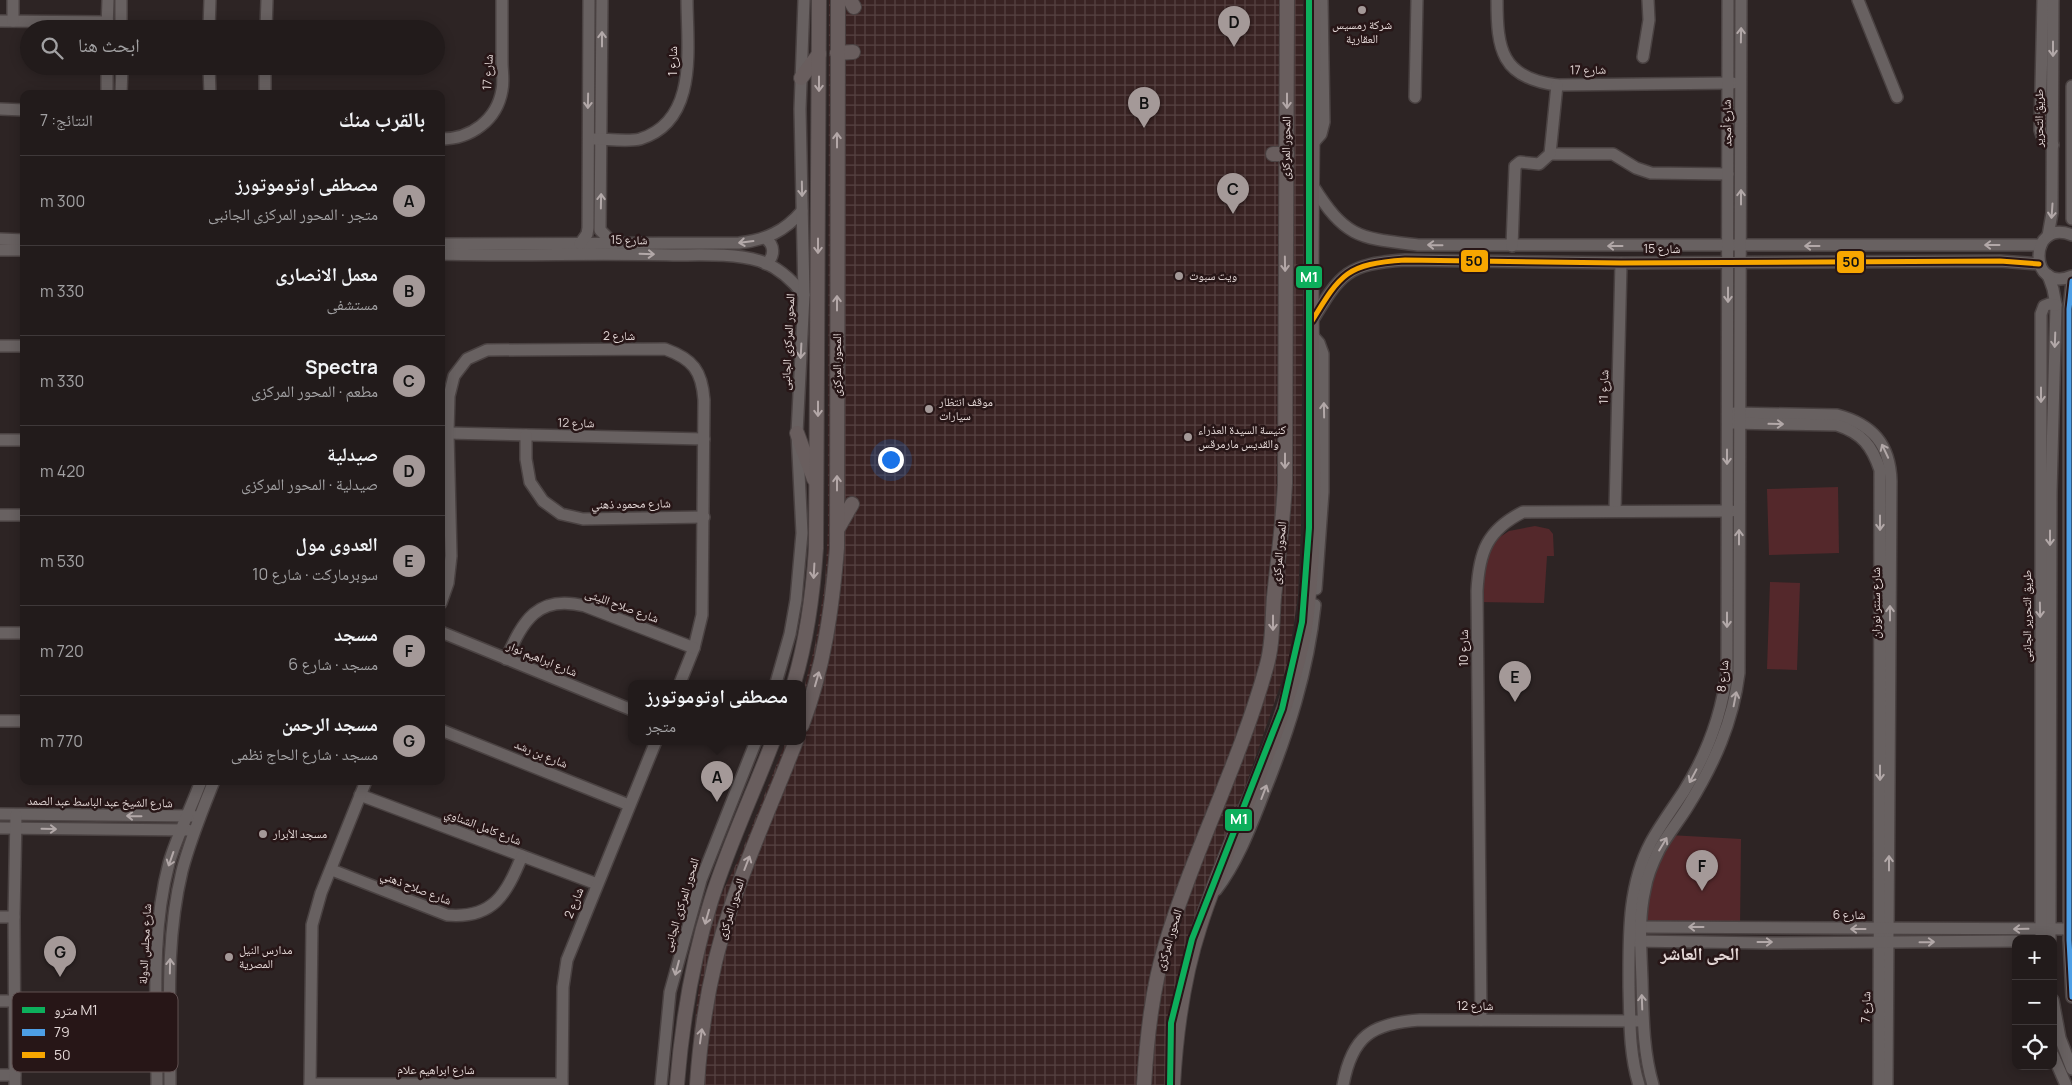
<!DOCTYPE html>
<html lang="ar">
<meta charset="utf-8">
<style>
body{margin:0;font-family:Manrope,"Noto Naskh Arabic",sans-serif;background:#2e2828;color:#f1f3f6;direction:rtl}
.controls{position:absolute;right:15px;bottom:15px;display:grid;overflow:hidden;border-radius:10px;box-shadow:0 2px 12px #0003}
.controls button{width:45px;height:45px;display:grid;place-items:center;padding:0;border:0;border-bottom:1px solid #3f393a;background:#221b1b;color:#f1f3f6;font:25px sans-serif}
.you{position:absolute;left:890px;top:459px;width:18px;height:18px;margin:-12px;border:4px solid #fff;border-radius:50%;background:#1a73e8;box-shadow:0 0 0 8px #1a73e833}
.badge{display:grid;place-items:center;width:32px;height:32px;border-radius:50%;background:#a49998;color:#111;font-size:16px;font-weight:700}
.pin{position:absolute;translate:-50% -41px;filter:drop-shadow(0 1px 2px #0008)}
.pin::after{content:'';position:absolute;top:26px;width:18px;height:15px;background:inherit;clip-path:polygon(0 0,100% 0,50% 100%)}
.popup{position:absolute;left:628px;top:680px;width:178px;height:65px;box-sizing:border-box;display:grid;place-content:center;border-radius:10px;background:#221b1b;filter:drop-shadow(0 1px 4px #0005);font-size:16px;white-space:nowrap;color:#a2a1a3}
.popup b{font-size:19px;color:#f1f3f6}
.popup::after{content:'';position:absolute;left:50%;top:100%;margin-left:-10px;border:10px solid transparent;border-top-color:#221b1b}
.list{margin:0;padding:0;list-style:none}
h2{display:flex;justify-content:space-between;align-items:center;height:65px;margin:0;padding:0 20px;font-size:21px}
h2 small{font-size:16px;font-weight:400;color:#a2a1a3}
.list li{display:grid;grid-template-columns:32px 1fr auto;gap:15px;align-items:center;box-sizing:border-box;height:90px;padding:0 20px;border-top:1px solid #3f393a}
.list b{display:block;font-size:19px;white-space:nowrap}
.list p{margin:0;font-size:16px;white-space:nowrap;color:#a2a1a3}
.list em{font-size:16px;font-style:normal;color:#a2a1a3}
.icon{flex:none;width:28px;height:28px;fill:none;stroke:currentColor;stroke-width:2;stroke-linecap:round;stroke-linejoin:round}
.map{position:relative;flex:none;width:2072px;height:1085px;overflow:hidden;direction:ltr}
.search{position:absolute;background:#221b1b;box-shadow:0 2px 12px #0003;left:20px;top:20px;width:425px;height:55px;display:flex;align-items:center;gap:12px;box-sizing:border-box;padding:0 18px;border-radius:28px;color:#a2a1a3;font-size:19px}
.panel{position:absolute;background:#221b1b;box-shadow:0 2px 12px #0003;left:20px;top:90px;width:425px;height:695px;border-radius:10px;direction:rtl}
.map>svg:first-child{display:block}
.industrial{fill:url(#industrial-grid)}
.green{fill:#54282b}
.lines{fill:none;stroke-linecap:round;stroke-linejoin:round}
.minor-casing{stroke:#4a4242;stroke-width:14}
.major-casing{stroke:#4a4242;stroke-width:16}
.minor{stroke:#686161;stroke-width:11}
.major{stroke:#695e5e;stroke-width:14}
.bus-1-casing{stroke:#271617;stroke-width:9}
.bus-2-casing{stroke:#271617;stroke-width:9}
.bus-1{stroke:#4d9ee5;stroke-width:5}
.bus-2{stroke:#f7a600;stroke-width:5}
.metro-1-casing{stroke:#271617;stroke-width:10}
.metro-1{stroke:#0daf5c;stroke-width:6}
.oneway{stroke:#b2a8a8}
.oneway2{stroke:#b3a7a7}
.poi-dot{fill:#a49998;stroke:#271617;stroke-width:2}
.labels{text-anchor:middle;stroke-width:5;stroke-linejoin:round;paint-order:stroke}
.poi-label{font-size:12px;fill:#e4d8d7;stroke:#271617;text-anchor:start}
.street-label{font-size:12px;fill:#e4d8d7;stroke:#271617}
.district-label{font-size:18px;font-weight:bold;fill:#e4d8d7;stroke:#271617}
.key{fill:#271617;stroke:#605051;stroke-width:1}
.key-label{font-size:14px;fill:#e4d8d7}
.line-badge{stroke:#271617;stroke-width:2}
.badge-label{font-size:14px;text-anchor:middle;font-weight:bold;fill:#fff}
.pale-badge-label{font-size:14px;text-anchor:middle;font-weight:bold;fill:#111}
</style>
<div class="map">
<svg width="2072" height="1085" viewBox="0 0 2072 1085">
<defs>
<pattern id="industrial-grid" width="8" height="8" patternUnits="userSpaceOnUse" patternTransform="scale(1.25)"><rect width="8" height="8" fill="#392323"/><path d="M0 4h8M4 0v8" fill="none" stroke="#564242"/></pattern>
</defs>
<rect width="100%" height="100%" fill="#2d2424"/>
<path class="industrial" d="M829 0H1303V253L1301 530 1298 596 1288 663 1248 779 1205 889 1192 948 1179 1085H689L697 1002 706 940 722 893 740 856 786 741H802V696L815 645 825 583 828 530Z"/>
<g class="green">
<path d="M1838 487 1839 553 1769 555 1767 489Z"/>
<path d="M1535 526 1549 529 1553 534 1554 556H1547L1544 603 1478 602 1479 587 1491 543 1509 531Z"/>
<path d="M1770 582 1800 583 1797 670 1767 669Z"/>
<path d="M1669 835 1741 839 1740 928 1644 926 1642 905Z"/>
</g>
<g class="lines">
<defs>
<g id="minor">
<path d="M121 0V29"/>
<path d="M602 0 600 230 614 244"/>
<path d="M1497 0C1497 49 1501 78 1557 85L1733 83"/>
<path d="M1858 0 1897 97"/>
<path d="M2043 0 2040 130 2042 136 2053 145"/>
<path d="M0 21 108 22"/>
<path d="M13 21V0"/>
<path d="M107 28 108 0"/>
<path d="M209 29 210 0"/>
<path d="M266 29 267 0"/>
<path d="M1643 57 1649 20 1648 0"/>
<path d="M209 66 210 94"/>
<path d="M2072 86V219"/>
<path d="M107 94V66"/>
<path d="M121 94 122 66"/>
<path d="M265 94V66"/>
<path d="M1415 97 1417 0"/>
<path d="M0 109 24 110"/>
<path d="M441 139C471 139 497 120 502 90 504 81 502 71 502 62 502 42 502 21 502 0"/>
<path d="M594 139C606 139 629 142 640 139 699 121 687 47 687 0"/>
<path d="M1313 143 1321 134 1324 122 1322 0"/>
<path d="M1550 154H1613L1636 168 1651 173 1728 174"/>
<path d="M1313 186C1346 239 1360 238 1418 245H2041"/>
<path d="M2072 235C2028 217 2028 295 2072 276"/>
<path d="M2048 236 2052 213 2053 0"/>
<path d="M765 238C775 245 775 256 766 264"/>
<path d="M0 239 24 240"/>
<path d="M441 244 739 243C766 240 785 231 802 211"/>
<path d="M580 244 587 234 588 228 589 0"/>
<path d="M1512 246 1515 166 1520 162 1539 164 1550 154 1557 85"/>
<path d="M0 250H24"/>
<path d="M441 254C518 256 596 253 673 255 700 255 733 253 760 261 778 267 792 280 804 295"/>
<path d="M2048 275 2053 289 2056 305 2051 492 2050 939"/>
<path d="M2072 281 2069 309V940L2072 997"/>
<path d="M1312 321C1341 273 1347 264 1405 260L1621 263 2000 261 2039 264"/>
<path d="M1311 334 1319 343 1323 354V492L1316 589"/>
<path d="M0 346H24"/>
<path d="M1734 413 1837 415C1872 424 1890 444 1891 481L1887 1085"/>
<path d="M1732 423 1837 425C1862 433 1872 446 1880 470L1879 1085"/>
<path d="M448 433 704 439"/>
<path d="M526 435V459L530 482 543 501 561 514 583 519 704 517"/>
<path d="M0 440H24"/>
<path d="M1615 511 1621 263"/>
<path d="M0 515H24"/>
<path d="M441 603 448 583 451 556 448 433 449 396 454 376 467 359 487 350 665 349C693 359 702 371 704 400L702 615 694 648 680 683"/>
<path d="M441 632 632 710"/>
<path d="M0 633H24"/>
<path d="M506 659C523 621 537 594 585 606L694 648"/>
<path d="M776 683 790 634 796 600 802 533 797 433 804 295 800 109 804 0"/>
<path d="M0 721H24"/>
<path d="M441 730 629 805"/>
<path d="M360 795 597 884"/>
<path d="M0 814 193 816"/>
<path d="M0 828 188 830"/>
<path d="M332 870 447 915C493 919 506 895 522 856"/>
<path d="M1216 890C1238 861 1250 828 1263 795 1288 733 1308 672 1315 605"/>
<path d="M0 917H14"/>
<path d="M1634 927 2069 929"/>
<path d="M2041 939V314L2044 306 2049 304 2056 305"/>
<path d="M1633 941 1768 943 2016 941"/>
<path d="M2053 1000 2060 1038 2072 1069"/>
<path d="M0 1001H14"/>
<path d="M1481 1020 1477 591C1479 552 1487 530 1523 512L1732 511"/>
<path d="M2053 1055 2066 1085"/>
<path d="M0 1075H15"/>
<path d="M310 1084H562"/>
<path d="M15 1085 14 917 16 815"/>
<path d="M157 1085C157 1012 150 935 169 863 177 836 191 808 201 781"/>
<path d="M170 1085C170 1014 165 941 182 871 190 840 202 811 214 781"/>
<path d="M310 1085 312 925 321 893 366 781"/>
<path d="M562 1085 563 987 567 960 656 741"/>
<path d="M661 1085 670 992 701 880 756 741"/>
<path d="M1343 1085C1352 1036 1372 1023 1420 1020L1637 1021"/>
<path d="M1639 1085C1629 1053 1630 1020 1629 987 1629 938 1627 887 1651 842 1661 824 1673 808 1684 791 1707 754 1722 714 1727 671L1728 0"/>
<path d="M1653 1085C1643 1052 1643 1014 1642 980 1641 950 1638 919 1645 889 1647 876 1653 862 1659 850 1667 835 1679 821 1688 806 1714 764 1733 722 1739 673L1741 0"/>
</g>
<g id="major">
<path d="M850 0 854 7"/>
<path d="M837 53 853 52"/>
<path d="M801 78 819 54"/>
<path d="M1273 154H1287"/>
<path d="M797 433 814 479"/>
<path d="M837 530 852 504"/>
<path d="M794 683C807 639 813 594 816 548L819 0"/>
<path d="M802 725C824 668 832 608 837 548L838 0"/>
<path d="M677 1085C682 1023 692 961 711 901 728 846 753 794 773 741"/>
<path d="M697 1085C701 1024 711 965 731 907 750 850 775 796 796 741"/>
<path d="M1144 1085C1147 1037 1152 989 1166 943 1194 850 1240 762 1266 668 1273 645 1272 621 1274 597 1278 559 1283 522 1285 484L1287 0"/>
<path d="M1173 1085C1176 1031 1183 978 1200 926 1231 829 1282 740 1303 639 1309 610 1310 580 1312 551 1315 482 1312 413 1312 345 1310 230 1314 115 1313 0"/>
</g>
</defs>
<use href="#minor" class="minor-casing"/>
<use href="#major" class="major-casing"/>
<use href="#minor" class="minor"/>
<use href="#major" class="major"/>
<defs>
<path id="bus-1" d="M2072 281 2069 309V940L2072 997"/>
<path id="bus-2" d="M1312 321C1341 273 1347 264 1405 260L1621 263 2000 261 2039 264"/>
</defs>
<use href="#bus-1" class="bus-1-casing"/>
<use href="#bus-2" class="bus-2-casing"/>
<use href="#bus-1" class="bus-1"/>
<use href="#bus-2" class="bus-2"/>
<defs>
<path id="metro-1" d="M1170 1085 1171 1023 1192 939 1282 709 1302 622 1309 528V0"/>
</defs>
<use href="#metro-1" class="metro-1-casing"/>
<use href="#metro-1" class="metro-1"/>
</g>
<defs><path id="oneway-shaft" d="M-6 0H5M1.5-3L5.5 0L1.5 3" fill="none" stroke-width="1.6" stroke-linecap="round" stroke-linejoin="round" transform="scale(1.25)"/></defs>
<g class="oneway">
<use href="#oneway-shaft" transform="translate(1741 35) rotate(-89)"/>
<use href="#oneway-shaft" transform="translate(602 39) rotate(-90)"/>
<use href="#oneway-shaft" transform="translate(2053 49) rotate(90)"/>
<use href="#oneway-shaft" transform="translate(588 101) rotate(91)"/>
<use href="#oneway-shaft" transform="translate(802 189) rotate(89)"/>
<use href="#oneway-shaft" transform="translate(1741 197) rotate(-90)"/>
<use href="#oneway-shaft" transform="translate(601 201) rotate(-89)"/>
<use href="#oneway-shaft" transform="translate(2052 211) rotate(94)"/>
<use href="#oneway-shaft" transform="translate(746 242) rotate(173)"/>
<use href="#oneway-shaft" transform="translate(1435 245) rotate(-179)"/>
<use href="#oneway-shaft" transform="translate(1992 245) rotate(180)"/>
<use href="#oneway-shaft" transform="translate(1615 246) rotate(-180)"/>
<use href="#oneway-shaft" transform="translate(1812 246) rotate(180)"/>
<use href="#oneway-shaft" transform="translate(647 254) rotate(2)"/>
<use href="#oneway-shaft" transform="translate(1728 295) rotate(90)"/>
<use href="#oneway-shaft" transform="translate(2055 340) rotate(92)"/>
<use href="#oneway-shaft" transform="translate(801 351) rotate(93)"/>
<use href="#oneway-shaft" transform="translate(2041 395) rotate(90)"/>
<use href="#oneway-shaft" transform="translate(1324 410) rotate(-91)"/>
<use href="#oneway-shaft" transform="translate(1776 424) rotate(1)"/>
<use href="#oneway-shaft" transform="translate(1885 451) rotate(-115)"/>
<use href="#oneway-shaft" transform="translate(1727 457) rotate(90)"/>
<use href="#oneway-shaft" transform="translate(1880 523) rotate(90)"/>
<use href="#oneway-shaft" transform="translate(1739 537) rotate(-90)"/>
<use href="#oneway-shaft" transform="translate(2050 538) rotate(90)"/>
<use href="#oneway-shaft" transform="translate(2040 610) rotate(89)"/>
<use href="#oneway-shaft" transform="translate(1890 613) rotate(-90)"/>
<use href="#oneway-shaft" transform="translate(1727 620) rotate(90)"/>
<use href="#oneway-shaft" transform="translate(1735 699) rotate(-79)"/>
<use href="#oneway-shaft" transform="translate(1880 773) rotate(90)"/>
<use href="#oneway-shaft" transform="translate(1693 776) rotate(118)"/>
<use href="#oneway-shaft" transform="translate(1264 792) rotate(-69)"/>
<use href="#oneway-shaft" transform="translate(134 816) rotate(-179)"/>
<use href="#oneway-shaft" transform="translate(49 829) rotate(1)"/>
<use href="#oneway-shaft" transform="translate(1663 844) rotate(-59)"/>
<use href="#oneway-shaft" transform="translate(171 859) rotate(109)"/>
<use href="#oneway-shaft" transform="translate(1889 863) rotate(-90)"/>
<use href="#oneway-shaft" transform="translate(1696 927) rotate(-180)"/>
<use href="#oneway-shaft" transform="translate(1858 929) rotate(-180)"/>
<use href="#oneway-shaft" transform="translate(2021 929) rotate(179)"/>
<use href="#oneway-shaft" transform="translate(1765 942)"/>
<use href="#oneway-shaft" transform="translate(1927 942) rotate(-1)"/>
<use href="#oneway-shaft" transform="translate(170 966) rotate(-89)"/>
<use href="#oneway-shaft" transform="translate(677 968) rotate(105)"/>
<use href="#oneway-shaft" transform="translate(1642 1002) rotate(-92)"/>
</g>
<g class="oneway2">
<use href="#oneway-shaft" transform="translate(819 84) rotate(90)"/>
<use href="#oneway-shaft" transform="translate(1287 101) rotate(90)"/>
<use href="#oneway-shaft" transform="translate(837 140) rotate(-90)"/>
<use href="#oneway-shaft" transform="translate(818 246) rotate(90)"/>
<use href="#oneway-shaft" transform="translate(1285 264) rotate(89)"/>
<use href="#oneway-shaft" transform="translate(837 303) rotate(-90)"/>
<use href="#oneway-shaft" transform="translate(818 409) rotate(90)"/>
<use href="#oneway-shaft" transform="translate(1285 461) rotate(90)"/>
<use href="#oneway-shaft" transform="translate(837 483) rotate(-90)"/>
<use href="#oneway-shaft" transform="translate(814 571) rotate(93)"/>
<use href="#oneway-shaft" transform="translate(1273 623) rotate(90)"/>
<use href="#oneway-shaft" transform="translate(817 679) rotate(-74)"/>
<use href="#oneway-shaft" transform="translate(747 863) rotate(-69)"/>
<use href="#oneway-shaft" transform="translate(707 917) rotate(106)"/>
<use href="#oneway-shaft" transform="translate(701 1036) rotate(-82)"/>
</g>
<g class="poi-dot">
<circle cx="1362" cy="10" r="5"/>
<circle cx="1179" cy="276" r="5"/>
<circle cx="929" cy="409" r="5"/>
<circle cx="1188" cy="437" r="5"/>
<circle cx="263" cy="834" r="5"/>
<circle cx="229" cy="957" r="5"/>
</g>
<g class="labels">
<g class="poi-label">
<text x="1362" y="29" text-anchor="middle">شركة رمسيس<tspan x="1362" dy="14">العقارية</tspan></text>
<text x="1189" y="280">ويت سبوت</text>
<text x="939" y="406">موقف انتظار<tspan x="939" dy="14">سيارات</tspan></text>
<text x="1198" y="434">كنيسة السيدة العذراء<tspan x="1198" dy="14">والقديس مارمرقس</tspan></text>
<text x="273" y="838">مسجد الأبرار</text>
<text x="239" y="954">مدارس النيل<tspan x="239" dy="14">المصرية</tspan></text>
</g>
<g class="street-label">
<text transform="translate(673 61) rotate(-90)" y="4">شارع 1</text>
<text transform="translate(1588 70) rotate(-1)" y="4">شارع 17</text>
<text transform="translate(488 72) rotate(-87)" y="4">شارع 17</text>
<text transform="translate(2039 118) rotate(-90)" y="4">طريق التحرير</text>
<text transform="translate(1727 123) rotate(-91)" y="4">شارع أمجد</text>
<text transform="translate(1286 148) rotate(-89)" y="4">المحور المركزى</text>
<text transform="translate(629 240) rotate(1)" y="4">شارع 15</text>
<text x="1662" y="253">شارع 15</text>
<text x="619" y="340">شارع 2</text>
<text transform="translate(788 342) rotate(-87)" y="4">المحور المركزى الجانبى</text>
<text transform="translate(837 365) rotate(-90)" y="4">المحور المركزى</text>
<text transform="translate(1604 387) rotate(-89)" y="4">شارع 11</text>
<text transform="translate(576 423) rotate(1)" y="4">شارع 12</text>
<text transform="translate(631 504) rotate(-1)" y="4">شارع محمود ذهني</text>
<text transform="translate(1279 553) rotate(-84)" y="4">المحور المركزى</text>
<text transform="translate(1876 603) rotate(-90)" y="4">شارع سنتر نوران</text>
<text transform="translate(622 606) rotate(20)" y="4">شارع صلاح الليثى</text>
<text transform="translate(2027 616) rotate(-90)" y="4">طريق التحرير الجانبى</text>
<text transform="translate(1464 648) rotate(-90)" y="4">شارع 10</text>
<text transform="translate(542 659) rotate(22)" y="4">شارع ابراهيم نوار</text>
<text transform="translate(1723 676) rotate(-84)" y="4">شارع 8</text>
<text transform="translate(541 754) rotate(22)" y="4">شارع بن رشد</text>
<text transform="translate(100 802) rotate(1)" y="4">شارع الشيخ عبد الباسط عبد الصمد</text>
<text transform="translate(483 827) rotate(21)" y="4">شارع كامل الشناوي</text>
<text transform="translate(416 888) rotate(21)" y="4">شارع صلاح ذهني</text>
<text transform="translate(574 903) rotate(-68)" y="4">شارع 2</text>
<text transform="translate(681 905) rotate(-73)" y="4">المحور المركزى الجانبى</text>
<text transform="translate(731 909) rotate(-72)" y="4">المحور المركزى</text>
<text x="1849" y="919">شارع 6</text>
<text transform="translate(1169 940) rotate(-73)" y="4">المحور المركزى</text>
<text transform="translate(145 944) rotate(-87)" y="4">شارع مجلس الدولة</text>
<text x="1475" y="1010">شارع 12</text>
<text transform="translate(1866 1007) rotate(-89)" y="4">شارع 7</text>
<text x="436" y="1074">شارع ابراهيم علام</text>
</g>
<g class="district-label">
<text x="1700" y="960">الحى العاشر</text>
</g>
</g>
<rect x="12" y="992" width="166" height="80" rx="8" class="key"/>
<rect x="22" y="1007" width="23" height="6" fill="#0daf5c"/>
<rect x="22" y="1029" width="23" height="7" fill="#4d9ee5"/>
<rect x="22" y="1052" width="23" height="6" fill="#f7a600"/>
<g class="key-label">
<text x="54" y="1015">مترو M1</text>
<text x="54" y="1037">79</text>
<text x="54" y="1060">50</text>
</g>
<g class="line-badge">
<rect x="1460" y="249" width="29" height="24" rx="5" fill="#f7a600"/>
<rect x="1836" y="250" width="29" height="24" rx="5" fill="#f7a600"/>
<rect x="1295" y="265" width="28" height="24" rx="5" fill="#0daf5c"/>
<rect x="1224" y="808" width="29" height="24" rx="5" fill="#0daf5c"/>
</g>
<g class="badge-label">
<text x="1309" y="282">M1</text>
<text x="1239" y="824">M1</text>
</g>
<g class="pale-badge-label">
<text x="1474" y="266">50</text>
<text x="1851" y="267">50</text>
</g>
</svg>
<div class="controls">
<button>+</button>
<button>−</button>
<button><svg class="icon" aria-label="locate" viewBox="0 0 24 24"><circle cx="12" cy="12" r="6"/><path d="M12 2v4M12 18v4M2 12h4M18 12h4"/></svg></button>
</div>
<div class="you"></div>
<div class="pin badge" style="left:717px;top:802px">A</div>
<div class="popup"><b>مصطفى اوتوموتورز</b>متجر</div>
<div class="pin badge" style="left:1144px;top:128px">B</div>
<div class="pin badge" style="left:1233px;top:214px">C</div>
<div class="pin badge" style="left:1234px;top:47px">D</div>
<div class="pin badge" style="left:1515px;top:702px">E</div>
<div class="pin badge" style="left:1702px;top:891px">F</div>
<div class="pin badge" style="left:60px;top:977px">G</div>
<div class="search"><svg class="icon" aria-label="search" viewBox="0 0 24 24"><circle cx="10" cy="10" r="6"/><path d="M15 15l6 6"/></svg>ابحث هنا</div>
<section class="panel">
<h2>بالقرب منك<small>النتائج: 7</small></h2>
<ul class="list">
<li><span class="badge">A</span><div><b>مصطفى اوتوموتورز</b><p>متجر · المحور المركزى الجانبى</p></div><em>300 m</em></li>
<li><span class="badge">B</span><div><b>معمل الانصارى</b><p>مستشفى</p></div><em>330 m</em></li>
<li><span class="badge">C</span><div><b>Spectra</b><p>مطعم · المحور المركزى</p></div><em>330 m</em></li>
<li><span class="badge">D</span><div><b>صيدلية</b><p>صيدلية · المحور المركزى</p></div><em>420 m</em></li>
<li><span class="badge">E</span><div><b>العدوى مول</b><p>سوبرماركت · شارع 10</p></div><em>530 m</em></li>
<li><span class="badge">F</span><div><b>مسجد</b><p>مسجد · شارع 6</p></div><em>720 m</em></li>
<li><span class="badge">G</span><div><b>مسجد الرحمن</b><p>مسجد · شارع الحاج نظمى</p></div><em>770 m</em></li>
</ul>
</section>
</div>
